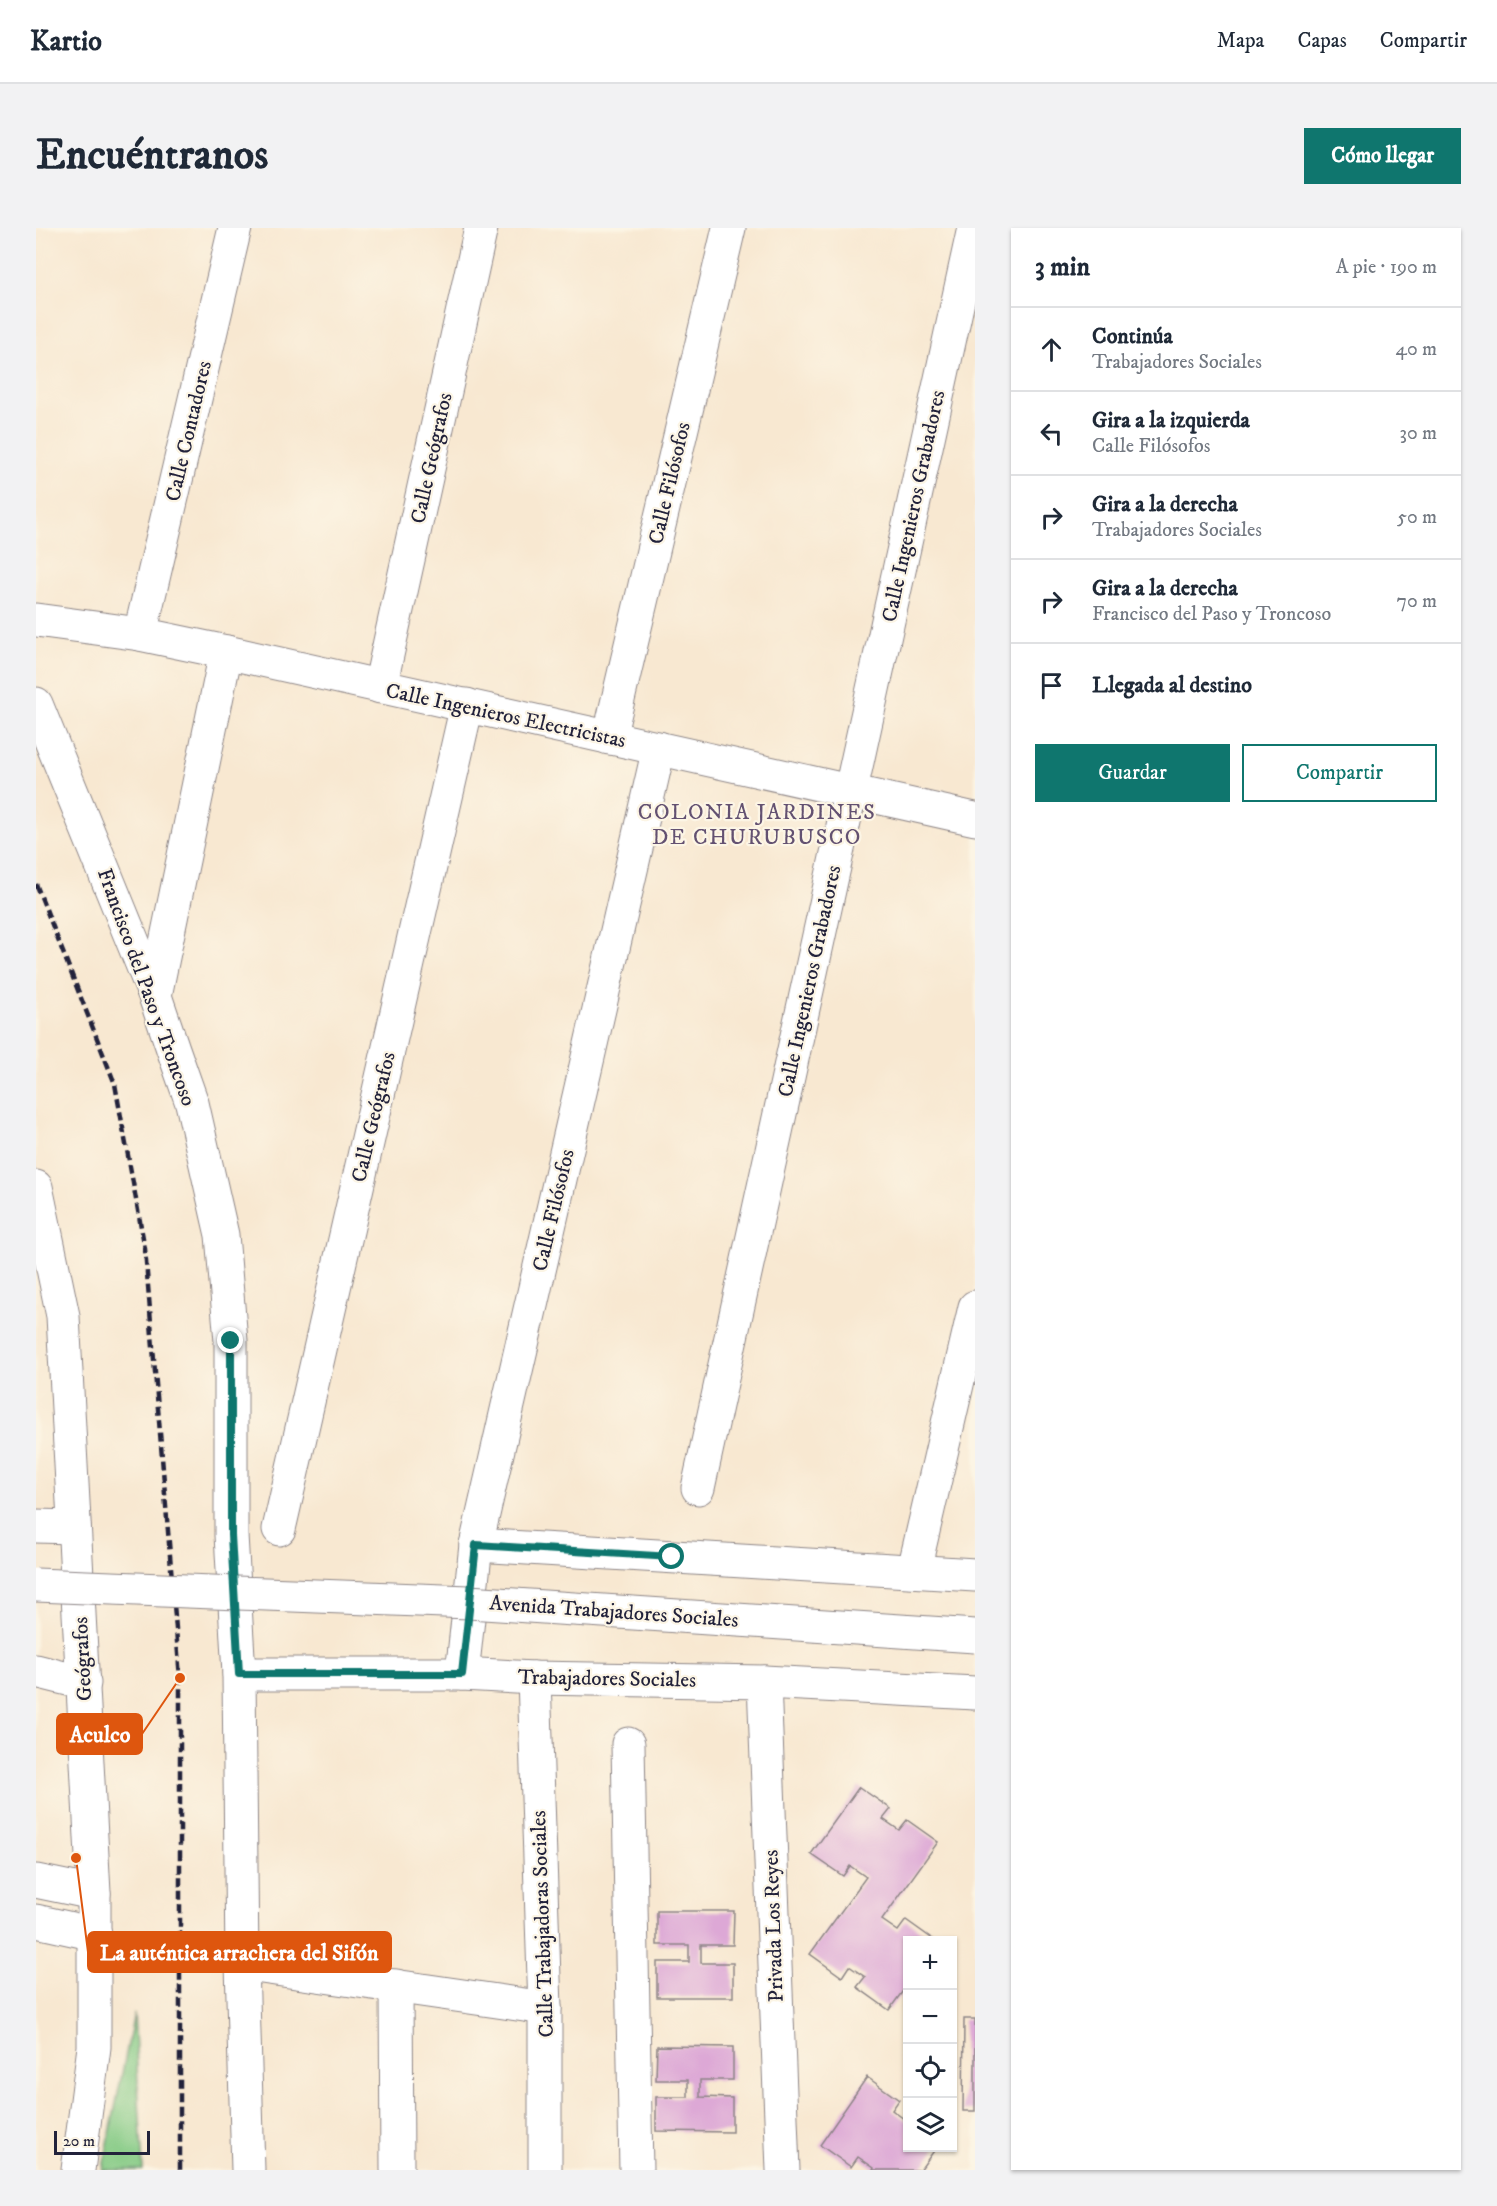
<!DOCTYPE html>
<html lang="es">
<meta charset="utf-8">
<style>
body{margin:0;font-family:"IM FELL DW Pica",serif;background:#f2f2f3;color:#1f2937}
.controls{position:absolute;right:18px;bottom:18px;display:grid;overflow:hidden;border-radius:0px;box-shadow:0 2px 4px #0004}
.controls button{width:54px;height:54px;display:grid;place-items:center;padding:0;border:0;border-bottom:2px solid #e0e1e3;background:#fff;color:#1f2937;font:30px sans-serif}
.scale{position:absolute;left:18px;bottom:15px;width:96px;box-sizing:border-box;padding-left:6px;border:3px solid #22223b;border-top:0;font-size:16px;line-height:21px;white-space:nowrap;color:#22223b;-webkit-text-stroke:4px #fcf5e5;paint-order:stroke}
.stop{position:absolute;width:18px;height:18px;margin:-14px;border:4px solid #0f766e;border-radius:50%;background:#fff}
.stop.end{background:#0f766e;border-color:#fff;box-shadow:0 2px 6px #0008}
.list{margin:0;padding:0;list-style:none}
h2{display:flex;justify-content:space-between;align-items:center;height:78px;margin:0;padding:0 24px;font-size:26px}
h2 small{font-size:20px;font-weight:400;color:#747a83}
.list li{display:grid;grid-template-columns:39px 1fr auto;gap:18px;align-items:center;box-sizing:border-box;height:84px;padding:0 24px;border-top:2px solid #e0e1e3}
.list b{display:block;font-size:22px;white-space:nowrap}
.list p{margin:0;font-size:20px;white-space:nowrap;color:#747a83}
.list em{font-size:20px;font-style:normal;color:#747a83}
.actions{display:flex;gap:12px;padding:18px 24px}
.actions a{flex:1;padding:14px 0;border:2px solid #0f766e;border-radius:0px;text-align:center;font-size:21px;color:#0f766e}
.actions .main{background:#0f766e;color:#fff}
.icon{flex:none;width:33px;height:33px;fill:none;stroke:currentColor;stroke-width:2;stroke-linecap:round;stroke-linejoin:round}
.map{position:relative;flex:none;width:939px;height:1942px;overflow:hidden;border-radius:0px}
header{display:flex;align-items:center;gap:36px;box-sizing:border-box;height:84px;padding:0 30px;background:#fff;border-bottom:2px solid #e0e1e3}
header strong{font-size:28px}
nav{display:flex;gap:33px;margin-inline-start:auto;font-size:21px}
.intro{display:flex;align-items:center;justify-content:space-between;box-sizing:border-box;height:144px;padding:0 36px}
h1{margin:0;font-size:42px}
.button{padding:15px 27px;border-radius:0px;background:#0f766e;color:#fff;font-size:21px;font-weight:700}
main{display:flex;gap:36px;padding:0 36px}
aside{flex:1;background:#fff;border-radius:0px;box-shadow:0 2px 4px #0004}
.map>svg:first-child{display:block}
.green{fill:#85ca85;stroke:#547660;stroke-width:1.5}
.building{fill:#dda8d6}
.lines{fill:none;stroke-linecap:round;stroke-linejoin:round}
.minor-casing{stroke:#8d8586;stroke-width:35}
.major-casing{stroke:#8d8586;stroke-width:35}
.minor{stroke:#fff;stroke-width:33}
.major{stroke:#fff;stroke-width:33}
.rail{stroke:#22223b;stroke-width:4.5;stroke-dasharray:9 4.5;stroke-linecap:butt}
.major-bridge-casing{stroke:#8d8586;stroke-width:35;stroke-linecap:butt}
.major-bridge{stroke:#fff;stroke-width:33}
.route{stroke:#0f766e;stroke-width:8}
.labels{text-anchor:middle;stroke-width:4.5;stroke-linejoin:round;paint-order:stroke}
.street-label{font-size:21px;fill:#22223b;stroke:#fcf5e5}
.neighbourhood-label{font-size:22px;letter-spacing:1.5px;fill:#635171;stroke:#fcf5e5}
.leader{fill:none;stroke:#de560e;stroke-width:2}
.callout-dot{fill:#de560e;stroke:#fcf5e5;stroke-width:2}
.callout{fill:#de560e;stroke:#de560e;stroke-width:2}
.callout-label{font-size:22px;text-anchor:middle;font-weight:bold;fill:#fff}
</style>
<header>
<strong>Kartio</strong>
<nav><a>Mapa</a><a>Capas</a><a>Compartir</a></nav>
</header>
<div class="intro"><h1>Encuéntranos</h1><a class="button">Cómo llegar</a></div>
<main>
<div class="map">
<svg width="939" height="1942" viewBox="0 0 939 1942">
<rect width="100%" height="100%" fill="#fcf5e5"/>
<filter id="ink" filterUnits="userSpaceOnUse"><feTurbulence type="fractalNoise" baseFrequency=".0167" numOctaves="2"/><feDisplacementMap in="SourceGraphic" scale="12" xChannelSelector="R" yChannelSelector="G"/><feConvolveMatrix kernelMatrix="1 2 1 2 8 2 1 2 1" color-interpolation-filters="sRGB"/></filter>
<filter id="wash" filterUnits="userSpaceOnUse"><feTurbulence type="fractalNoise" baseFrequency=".008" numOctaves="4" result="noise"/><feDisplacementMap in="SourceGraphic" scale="24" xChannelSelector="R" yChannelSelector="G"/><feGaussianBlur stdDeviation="1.35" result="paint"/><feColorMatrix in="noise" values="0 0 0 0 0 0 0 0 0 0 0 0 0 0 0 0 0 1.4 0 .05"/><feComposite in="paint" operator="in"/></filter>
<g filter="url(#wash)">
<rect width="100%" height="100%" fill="#f8e8d1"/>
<path class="green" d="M98 1786 107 1942H66L67 1940Z"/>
<g id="blocks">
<g class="building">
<path d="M823 1559 855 1581 847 1591 863 1602 871 1592 902 1614 846 1692 862 1703 870 1692 898 1712H872V1756L853 1782 821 1759 829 1749 813 1738 806 1749 774 1726 830 1649 814 1638 807 1648 775 1626Z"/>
<path d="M621 1683H698L697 1717H665V1735H697V1769H621V1734H653V1717H621Z"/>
<path d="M928 1791H939V1883H927Z"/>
<path d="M621 1818 697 1819V1852H664V1869L696 1870V1904L620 1903V1869H652V1852H620Z"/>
<path d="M831 1849 863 1872 856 1882 872 1894V1920H900L884 1942H837L838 1940 822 1929 815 1939 784 1917Z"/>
</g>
</g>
</g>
<g filter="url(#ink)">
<use href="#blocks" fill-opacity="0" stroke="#8d8586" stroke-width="1.5"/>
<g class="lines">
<defs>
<g id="minor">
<path d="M0 392 104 406 190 424 939 591"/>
<path d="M104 406 199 0"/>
<path d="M344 459 445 0"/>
<path d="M573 510 693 0"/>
<path d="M119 768 190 424"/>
<path d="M662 1260 938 0"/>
<path d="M0 1298 38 1299"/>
<path d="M243 1301 431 477"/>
<path d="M440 1317 939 1347"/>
<path d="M878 1342 939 1079"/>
<path d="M0 1443 48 1455"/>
<path d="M203 1446H426L498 1450 728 1454 939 1465"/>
<path d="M426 1446 440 1317 623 520"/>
<path d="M498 1450 509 1780V1942"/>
<path d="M728 1454 747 1942"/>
<path d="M592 1516 600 1942"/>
<path d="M0 1653 58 1665"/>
<path d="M0 1693 59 1706"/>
<path d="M206 1736 509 1780"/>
<path d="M360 1758 361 1942"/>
</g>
<g id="major">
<path d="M0 476 119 768 137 821 156 875 186 1007 195 1113V1307L203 1446 206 1736 212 1942"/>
<path d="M0 959 27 1088 58 1665V1819L42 1942"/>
</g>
</defs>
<use href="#minor" class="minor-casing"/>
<use href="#major" class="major-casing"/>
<use href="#minor" class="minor"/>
<use href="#major" class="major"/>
<path class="rail" d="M0 656 79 856 109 1021 144 1450V1942"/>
<defs>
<path id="major-bridge" d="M0 1357 433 1374 939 1408"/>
</defs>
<use href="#major-bridge" class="major-bridge-casing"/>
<use href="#major-bridge" class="major-bridge"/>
</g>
</g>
<g class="lines" filter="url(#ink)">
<path class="route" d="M195 1113V1307L203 1446H426L440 1317 636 1329"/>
</g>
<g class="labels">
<g class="street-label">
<text transform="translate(152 203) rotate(-77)" y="7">Calle Contadores</text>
<text transform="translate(395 230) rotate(-78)" y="7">Calle Geógrafos</text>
<text transform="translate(633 255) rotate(-77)" y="7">Calle Filósofos</text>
<text transform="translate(877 278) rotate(-78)" y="7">Calle Ingenieros Grabadores</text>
<text transform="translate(470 487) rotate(12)" y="7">Calle Ingenieros Electricistas</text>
<text transform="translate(773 753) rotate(-78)" y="7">Calle Ingenieros Grabadores</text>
<text transform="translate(111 759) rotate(70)" y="7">Francisco del Paso y Troncoso</text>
<text transform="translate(337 889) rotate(-77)" y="7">Calle Geógrafos</text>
<text transform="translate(517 982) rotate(-77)" y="7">Calle Filósofos</text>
<text transform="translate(578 1383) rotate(4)" y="7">Avenida Trabajadores Sociales</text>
<text transform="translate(46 1431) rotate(-93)" y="7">Geógrafos</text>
<text transform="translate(571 1450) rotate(1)" y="7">Trabajadores Sociales</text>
<text transform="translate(506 1696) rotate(-92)" y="7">Calle Trabajadoras Sociales</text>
<text transform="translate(737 1698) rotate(-92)" y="7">Privada Los Reyes</text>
</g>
<g class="neighbourhood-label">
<text x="721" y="591">COLONIA JARDINES<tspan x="721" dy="25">DE CHURUBUSCO</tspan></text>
</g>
</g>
<path class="leader" d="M144 1450L106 1506M40 1630L52 1724"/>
<g class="callout-dot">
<circle cx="144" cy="1450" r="6"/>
<circle cx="40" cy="1630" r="6"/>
</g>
<g class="callout">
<rect x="21" y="1486" width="85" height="40" rx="6"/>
<rect x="52" y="1704" width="303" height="40" rx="6"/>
</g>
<g class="callout-label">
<text x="64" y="1514">Aculco</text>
<text x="203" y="1732">La auténtica arrachera del Sifón</text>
</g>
</svg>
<div class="controls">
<button>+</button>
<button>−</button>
<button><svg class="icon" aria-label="locate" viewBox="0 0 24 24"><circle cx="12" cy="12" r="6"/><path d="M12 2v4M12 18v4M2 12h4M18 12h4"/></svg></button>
<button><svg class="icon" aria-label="layers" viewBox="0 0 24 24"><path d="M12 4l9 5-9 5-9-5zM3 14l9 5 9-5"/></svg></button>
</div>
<div class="scale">20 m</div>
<div class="stop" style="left:636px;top:1329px"></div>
<div class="stop end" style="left:195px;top:1113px"></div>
</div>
<aside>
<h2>3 min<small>A pie · 190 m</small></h2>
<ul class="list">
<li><svg class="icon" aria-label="ahead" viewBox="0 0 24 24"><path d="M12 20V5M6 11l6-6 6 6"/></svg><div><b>Continúa</b><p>Trabajadores Sociales</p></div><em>40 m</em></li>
<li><svg class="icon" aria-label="left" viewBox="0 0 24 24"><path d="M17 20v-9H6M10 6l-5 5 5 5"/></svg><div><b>Gira a la izquierda</b><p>Calle Filósofos</p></div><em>30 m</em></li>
<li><svg class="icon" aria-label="right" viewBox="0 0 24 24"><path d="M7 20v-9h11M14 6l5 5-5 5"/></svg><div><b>Gira a la derecha</b><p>Trabajadores Sociales</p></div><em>50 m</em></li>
<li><svg class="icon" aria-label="right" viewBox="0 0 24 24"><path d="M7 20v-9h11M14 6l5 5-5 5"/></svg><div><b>Gira a la derecha</b><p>Francisco del Paso y Troncoso</p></div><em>70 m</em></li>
<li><svg class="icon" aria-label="arrive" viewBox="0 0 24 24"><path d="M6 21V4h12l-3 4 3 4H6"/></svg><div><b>Llegada al destino</b></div></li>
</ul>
<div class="actions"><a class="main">Guardar</a><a>Compartir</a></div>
</aside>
</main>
